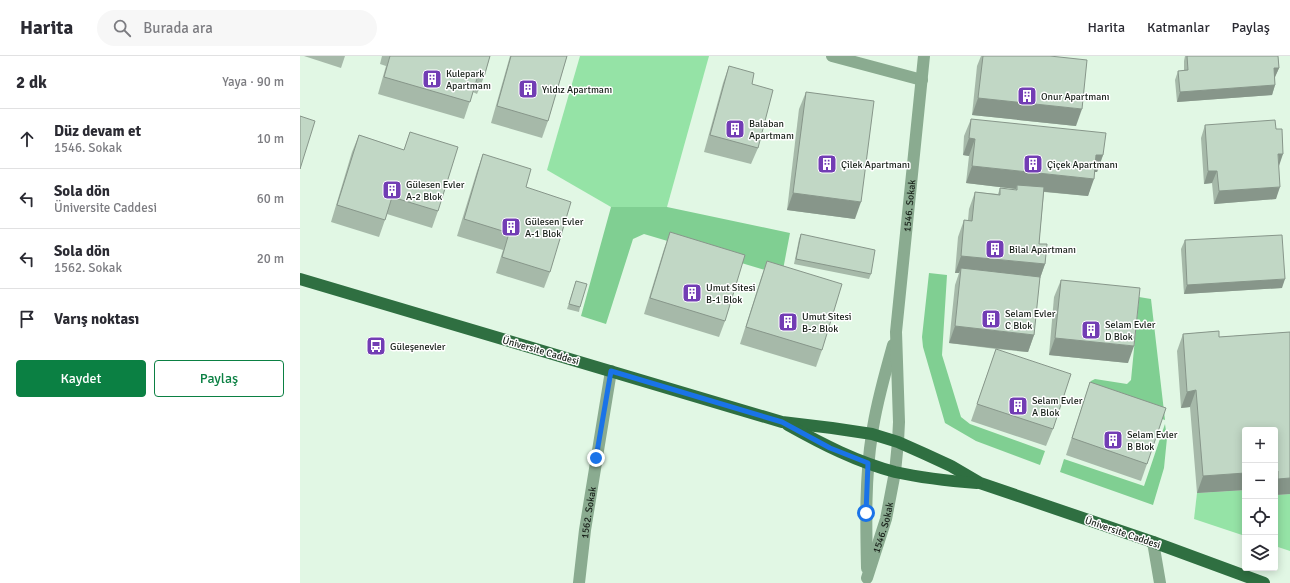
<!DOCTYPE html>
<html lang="tr">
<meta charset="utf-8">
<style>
body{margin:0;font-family:Signika,sans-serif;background:#f7f7f7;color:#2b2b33}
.controls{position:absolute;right:12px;bottom:12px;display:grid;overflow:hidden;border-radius:4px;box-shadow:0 2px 10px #0003}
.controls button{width:36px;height:36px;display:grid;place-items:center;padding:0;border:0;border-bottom:1px solid #e1e1e2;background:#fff;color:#2b2b33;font:20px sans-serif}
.stop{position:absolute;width:12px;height:12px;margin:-9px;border:3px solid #1a73e8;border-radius:50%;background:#fff}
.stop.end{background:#1a73e8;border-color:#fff;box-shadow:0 1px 4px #0008}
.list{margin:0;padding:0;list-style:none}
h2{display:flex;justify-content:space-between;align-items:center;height:52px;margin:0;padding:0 16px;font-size:17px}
h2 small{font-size:13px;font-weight:400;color:#7c7c81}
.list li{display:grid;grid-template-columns:26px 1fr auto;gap:12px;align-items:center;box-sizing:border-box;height:60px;padding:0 16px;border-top:1px solid #e1e1e2}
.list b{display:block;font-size:15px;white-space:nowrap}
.list p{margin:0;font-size:13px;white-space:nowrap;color:#7c7c81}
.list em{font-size:13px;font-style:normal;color:#7c7c81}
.actions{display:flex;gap:8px;padding:12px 16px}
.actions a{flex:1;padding:9px 0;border:1px solid #0b8043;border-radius:4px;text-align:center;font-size:14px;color:#0b8043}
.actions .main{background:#0b8043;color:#fff}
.icon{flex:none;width:22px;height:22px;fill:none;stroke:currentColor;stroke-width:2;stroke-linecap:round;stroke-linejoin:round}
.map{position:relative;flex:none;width:990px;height:527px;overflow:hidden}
header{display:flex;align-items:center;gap:24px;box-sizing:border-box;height:56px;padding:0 20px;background:#fff;border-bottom:1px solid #e1e1e2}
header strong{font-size:19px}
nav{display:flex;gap:22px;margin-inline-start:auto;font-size:14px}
.search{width:280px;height:36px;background:#f7f7f7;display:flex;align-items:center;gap:10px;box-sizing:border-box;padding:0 14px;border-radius:22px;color:#7c7c81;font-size:15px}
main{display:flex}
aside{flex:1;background:#fff}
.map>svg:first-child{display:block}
.green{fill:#95e3a6}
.forest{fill:#80cf92}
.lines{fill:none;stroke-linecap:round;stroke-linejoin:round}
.minor{stroke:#8aab90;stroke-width:12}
.major{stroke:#2f6f41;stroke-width:12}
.wall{fill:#a6b9a9}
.shaded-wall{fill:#87968a}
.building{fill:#c1d7c5;stroke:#87968a}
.route{stroke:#1a73e8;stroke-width:5}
.labels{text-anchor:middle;stroke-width:3;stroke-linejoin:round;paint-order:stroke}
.poi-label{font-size:10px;fill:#182019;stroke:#fff;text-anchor:start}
.street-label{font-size:10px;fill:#182019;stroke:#fff}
</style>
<header>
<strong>Harita</strong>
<div class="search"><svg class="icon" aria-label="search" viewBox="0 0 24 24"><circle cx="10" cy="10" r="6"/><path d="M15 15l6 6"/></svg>Burada ara</div>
<nav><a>Harita</a><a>Katmanlar</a><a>Paylaş</a></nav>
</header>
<main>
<aside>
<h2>2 dk<small>Yaya · 90 m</small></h2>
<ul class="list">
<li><svg class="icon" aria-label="ahead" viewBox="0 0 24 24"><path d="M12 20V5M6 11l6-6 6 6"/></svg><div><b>Düz devam et</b><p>1546. Sokak</p></div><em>10 m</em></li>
<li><svg class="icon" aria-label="left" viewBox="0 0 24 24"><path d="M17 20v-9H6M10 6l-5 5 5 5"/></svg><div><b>Sola dön</b><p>Üniversite Caddesi</p></div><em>60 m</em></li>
<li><svg class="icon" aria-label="left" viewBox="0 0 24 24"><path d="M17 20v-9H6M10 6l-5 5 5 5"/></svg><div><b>Sola dön</b><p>1562. Sokak</p></div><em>20 m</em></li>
<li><svg class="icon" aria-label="arrive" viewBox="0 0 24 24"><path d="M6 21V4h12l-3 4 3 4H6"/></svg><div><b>Varış noktası</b></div></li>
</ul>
<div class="actions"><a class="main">Kaydet</a><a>Paylaş</a></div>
</aside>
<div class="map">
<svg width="990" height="527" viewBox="0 0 990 527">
<rect width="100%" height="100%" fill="#e1f7e4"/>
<g class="green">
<path d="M280 0H409L367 151H311L247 114Z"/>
<path d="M945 434V480L894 463 897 437Z"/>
<path d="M990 438V495L975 490V439Z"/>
</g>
<g class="forest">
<path d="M311 151H367L490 177 482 219 344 178 333 183 306 268 281 260Z"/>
<path d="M629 217 647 219 642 299 661 361 670 368 745 395 740 409 676 385 645 367 623 291 622 281Z"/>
<path d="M839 241 851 243 865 364 787 338 791 325 795 323 827 328 831 324Z"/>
<path d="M865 368 867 382 864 412 853 449 760 416 764 403 844 430Z"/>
</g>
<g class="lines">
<g class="minor">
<path d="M532 0 622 24"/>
<path d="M853 486 860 527"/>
<path d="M567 512C566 467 565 422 572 378 576 348 585 318 593 289"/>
<path id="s1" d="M567 522 586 463 595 416 598 386 599 366 596 276 624 0"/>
<path id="s2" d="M279 527 285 474 311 315"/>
</g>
<g class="major">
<path d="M0 223 482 366 532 372 572 378 598 386 625 398 651 410 680 427 853 486 964 527"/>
<path d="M488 369C522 388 557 406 595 416 622 422 649 425 677 427"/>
</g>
</g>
<g class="wall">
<path d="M4 0H45L41 12Z"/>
<path d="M82 0H190L184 21 177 38 173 36 164 63 78 38 86 10 80 8Z"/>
<path d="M210 0H267L248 65 242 82 191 67Z"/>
<path d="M681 0H750L776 70 672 59 677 10Z"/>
<path d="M885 0H978L979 12 975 21V29L972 39 877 46 875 24 878 15H884V5Z"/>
<path d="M429 10 452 28 458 92 451 108 404 96 423 27Z"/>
<path d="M506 36 555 163 487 154 499 53Z"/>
<path d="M671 63 803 99 797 116H795L788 140 744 136 739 188 745 208 739 225 734 279 728 296 696 293 753 373 746 390 671 365 696 293 649 287 655 229 659 217H655L658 181 664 164H668L669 153 675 136 698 138 700 132 715 134 716 133 666 127 669 100 663 99 664 80Z"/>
<path d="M905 69 979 110 976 143 914 148 912 127 904 128 901 82Z"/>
<path d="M110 76 138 155 132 172 87 158 79 181 31 166 52 96 59 79 104 94Z"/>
<path d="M183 98 226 131 250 216 244 232 196 217 203 194 157 180 177 115Z"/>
<path d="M370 176 425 265 419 281 344 258 364 193Z"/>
<path d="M501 178 571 218 569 223 494 208 499 183Z"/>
<path d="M885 184 982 232 884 238 881 193Z"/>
<path d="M467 205 522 294 516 311 440 288 461 222Z"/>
<path d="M761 224 828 307 749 299 754 241Z"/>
<path d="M276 225 280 251 279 256 267 253Z"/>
<path d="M919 275V281L990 276V438L975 439V374H945V434L897 437 890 351 881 352 877 295 883 278Z"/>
<path d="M790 326 847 408 841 425 766 399Z"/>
</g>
<g class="shaded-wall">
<path d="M974 12H979L975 21 970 22Z"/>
<path d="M975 29 972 39 877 46 880 36Z"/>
<path d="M678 42 782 53 776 70 672 59Z"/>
<path d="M669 82 675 83 669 100 663 99Z"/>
<path d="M978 98H983L979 110Z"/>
<path d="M796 99H803L797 116H790Z"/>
<path d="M672 110 794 123 788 140 717 133V129L716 133 666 127Z"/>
<path d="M908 115H917L912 127 904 128Z"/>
<path d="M980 131 976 143 914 148 919 135Z"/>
<path d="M493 137 561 146 555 163 487 154Z"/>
<path d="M661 200 745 208 739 225 661 212 659 217H655Z"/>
<path d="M985 223 982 232 884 238 887 229Z"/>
<path d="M655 270 734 279 728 296 649 287Z"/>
<path d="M755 282 834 290 828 307 749 299Z"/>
<path d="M896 334 890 351 881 352 887 336Z"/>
<path d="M975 415H978L975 423Z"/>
<path d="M945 417V434L897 437 903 420Z"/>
<path d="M990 422V438L975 439V432L978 423Z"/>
</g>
<g class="building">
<path d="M90 0H190L184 21 178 19 170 46 84 21Z"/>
<path d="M211 0H267L248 65 197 50Z"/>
<path d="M683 0H750L787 4 782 53 678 42Z"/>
<path d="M887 0H978L979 12H974L975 29 880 36 878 15 888 14Z"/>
<path d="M429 10 454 17 452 28 473 34 458 92 410 79Z"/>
<path d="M506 36 574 45 561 146 493 137Z"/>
<path d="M0 60 15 65 0 113Z"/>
<path d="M671 63 806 77 803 99H796L794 123 672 110 675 83 669 82Z"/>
<path d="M975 64 976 73H982L983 98H978L980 131 919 135 917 115H908L905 69Z"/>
<path d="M110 76 158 91 138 155 92 141 85 164 37 149 59 79 104 94Z"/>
<path d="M183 98 231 113 226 131 271 146 250 216 202 201 209 177 164 163Z"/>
<path d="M717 129 744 131 739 188H747L745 208 661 200 664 164 672 165 675 136 700 139V132L717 134Z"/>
<path d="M370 176 445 199 425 265 350 242Z"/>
<path d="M501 178 575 194 571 218 496 203Z"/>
<path d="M982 179 985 223 887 229 885 184Z"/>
<path d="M467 205 542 228 522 294 446 271Z"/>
<path d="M661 212 740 221 734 279 655 270Z"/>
<path d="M761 224 840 232 834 290 755 282Z"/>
<path d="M276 225 287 228 280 251 269 248Z"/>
<path d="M919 275V281L990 276V422L978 423V415H975V374H945V417L903 420 896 334 887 336 883 278Z"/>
<path d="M696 293 771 318 753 373 677 348Z"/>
<path d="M790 326 866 352 847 408 772 382Z"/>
</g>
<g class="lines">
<path class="route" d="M296 402 311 315 482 366 530 392 568 407 566 457"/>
</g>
<defs>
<symbol id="building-square" viewBox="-11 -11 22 22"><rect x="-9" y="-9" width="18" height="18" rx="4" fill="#723db4" stroke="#fff"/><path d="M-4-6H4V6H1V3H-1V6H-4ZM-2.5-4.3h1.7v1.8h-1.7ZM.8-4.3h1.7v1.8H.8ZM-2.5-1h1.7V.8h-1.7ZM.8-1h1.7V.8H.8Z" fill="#fff"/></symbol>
<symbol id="bus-square" viewBox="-11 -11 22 22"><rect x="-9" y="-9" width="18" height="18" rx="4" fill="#723db4" stroke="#fff"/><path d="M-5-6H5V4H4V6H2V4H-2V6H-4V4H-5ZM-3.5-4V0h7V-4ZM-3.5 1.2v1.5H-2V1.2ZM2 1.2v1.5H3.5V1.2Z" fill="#fff"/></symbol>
</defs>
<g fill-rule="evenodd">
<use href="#building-square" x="121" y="12" width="22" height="22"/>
<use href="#building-square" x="217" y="22" width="22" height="22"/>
<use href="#building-square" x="716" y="29" width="22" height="22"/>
<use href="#building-square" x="424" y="62" width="22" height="22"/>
<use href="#building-square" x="516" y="97" width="22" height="22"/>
<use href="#building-square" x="722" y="97" width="22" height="22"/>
<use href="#building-square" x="81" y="123" width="22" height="22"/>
<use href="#building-square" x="200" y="160" width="22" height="22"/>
<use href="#building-square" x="684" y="182" width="22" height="22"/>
<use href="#building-square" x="381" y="226" width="22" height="22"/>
<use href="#building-square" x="680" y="252" width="22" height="22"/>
<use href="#building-square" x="477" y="255" width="22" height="22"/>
<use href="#building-square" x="780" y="263" width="22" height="22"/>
<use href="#bus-square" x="65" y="279" width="22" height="22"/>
<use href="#building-square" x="707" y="339" width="22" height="22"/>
<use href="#building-square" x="802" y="373" width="22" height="22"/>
</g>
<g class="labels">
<g class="poi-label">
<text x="146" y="21">Kulepark<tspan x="146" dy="12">Apartmanı</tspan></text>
<text x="242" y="37">Yıldız Apartmanı</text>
<text x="741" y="44">Onur Apartmanı</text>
<text x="449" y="71">Balaban<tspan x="449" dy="12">Apartmanı</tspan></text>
<text x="541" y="112">Çilek Apartmanı</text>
<text x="747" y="112">Çiçek Apartmanı</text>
<text x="106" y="132">Gülesen Evler<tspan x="106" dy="12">A-2 Blok</tspan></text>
<text x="225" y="169">Gülesen Evler<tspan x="225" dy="12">A-1 Blok</tspan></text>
<text x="709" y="197">Bilal Apartmanı</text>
<text x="406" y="235">Umut Sitesi<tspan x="406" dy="12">B-1 Blok</tspan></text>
<text x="705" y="261">Selam Evler<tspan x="705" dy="12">C Blok</tspan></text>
<text x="502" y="264">Umut Sitesi<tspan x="502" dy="12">B-2 Blok</tspan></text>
<text x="805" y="272">Selam Evler<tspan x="805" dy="12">D Blok</tspan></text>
<text x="90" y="294">Güleşenevler</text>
<text x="732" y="348">Selam Evler<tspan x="732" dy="12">A Blok</tspan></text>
<text x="827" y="382">Selam Evler<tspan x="827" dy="12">B Blok</tspan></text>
</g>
<g class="street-label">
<text dy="4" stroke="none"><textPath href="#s1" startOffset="377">1546. Sokak</textPath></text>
<text transform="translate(241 294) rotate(16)" y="4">Üniversite Caddesi</text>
<text dy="4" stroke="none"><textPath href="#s2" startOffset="71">1562. Sokak</textPath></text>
<text dy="4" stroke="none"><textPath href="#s1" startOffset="53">1546. Sokak</textPath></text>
<text transform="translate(823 476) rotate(19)" y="4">Üniversite Caddesi</text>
</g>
</g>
</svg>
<div class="controls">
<button>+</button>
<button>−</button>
<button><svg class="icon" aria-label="locate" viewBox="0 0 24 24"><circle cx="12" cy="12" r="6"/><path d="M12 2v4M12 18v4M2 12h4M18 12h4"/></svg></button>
<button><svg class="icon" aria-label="layers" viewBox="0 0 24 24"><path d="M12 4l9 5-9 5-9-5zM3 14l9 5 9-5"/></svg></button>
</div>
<div class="stop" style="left:566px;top:457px"></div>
<div class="stop end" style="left:296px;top:402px"></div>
</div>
</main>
